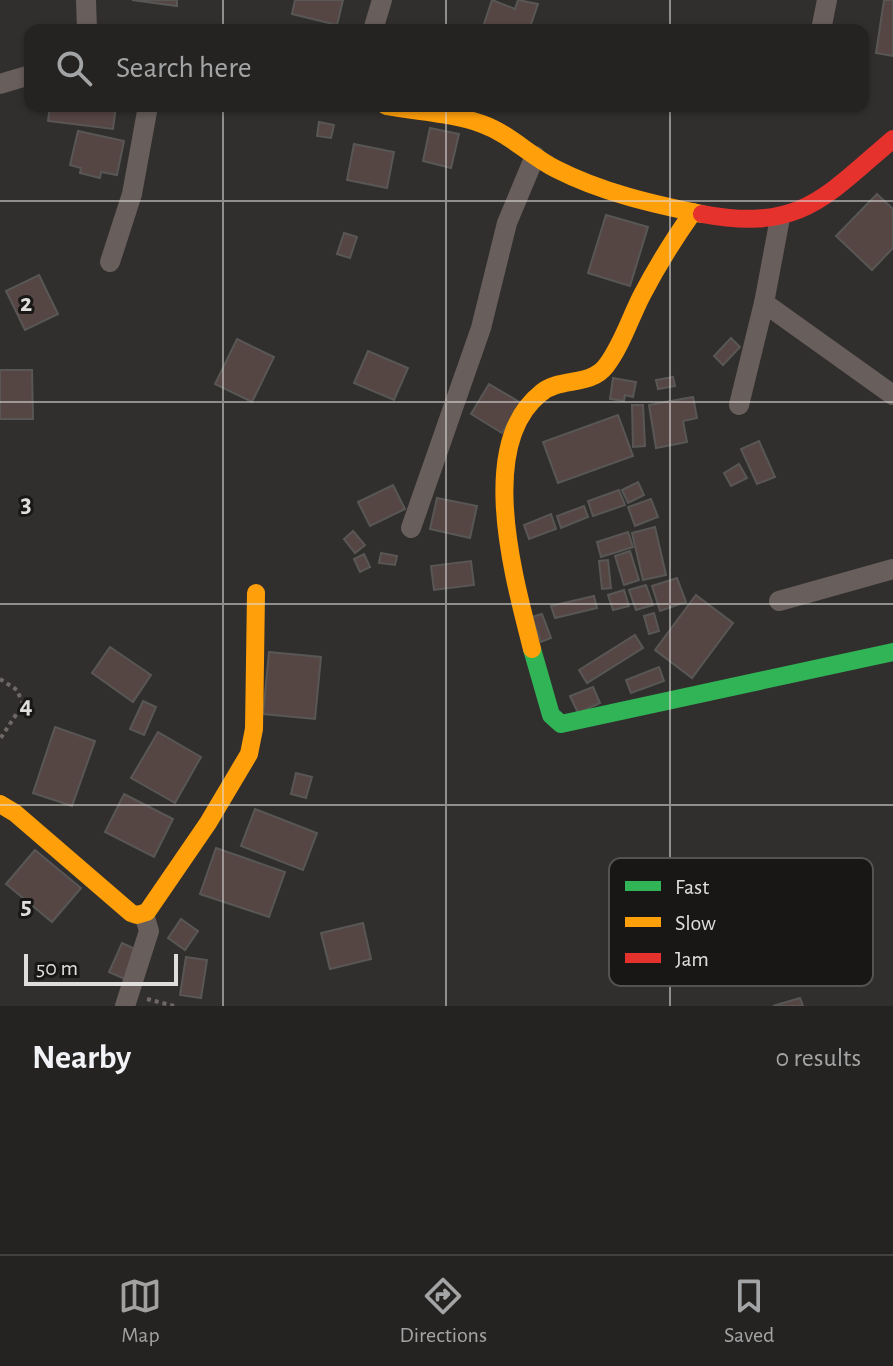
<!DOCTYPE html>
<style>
body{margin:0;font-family:"Alegreya Sans",sans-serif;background:#2d2b2a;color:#f1f3f6}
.scale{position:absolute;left:24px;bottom:20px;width:154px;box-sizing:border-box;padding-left:8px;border:4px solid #e0dedd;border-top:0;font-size:22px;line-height:28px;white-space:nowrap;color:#e0dedd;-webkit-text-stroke:6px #191716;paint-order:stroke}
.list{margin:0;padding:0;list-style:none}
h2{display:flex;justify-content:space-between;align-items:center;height:104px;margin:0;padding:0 32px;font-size:34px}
h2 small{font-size:26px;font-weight:400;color:#a3a4a5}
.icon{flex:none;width:44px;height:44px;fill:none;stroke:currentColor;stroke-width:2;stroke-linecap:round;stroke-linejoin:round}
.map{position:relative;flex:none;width:893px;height:1006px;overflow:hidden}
.search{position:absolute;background:#252322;box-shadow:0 2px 6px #0004;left:24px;right:24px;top:24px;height:88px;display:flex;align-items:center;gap:20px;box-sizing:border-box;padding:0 28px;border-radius:16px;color:#a3a4a5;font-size:30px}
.sheet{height:248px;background:#252322}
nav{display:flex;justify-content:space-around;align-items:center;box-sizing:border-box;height:112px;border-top:2px solid #424040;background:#252322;font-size:22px;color:#a3a4a5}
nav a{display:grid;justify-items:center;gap:4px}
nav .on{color:#a3a1a0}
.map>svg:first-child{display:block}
.building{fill:#554643;stroke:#585756;stroke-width:2}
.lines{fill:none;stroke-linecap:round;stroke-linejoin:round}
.path{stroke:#6f6866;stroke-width:4;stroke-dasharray:4 4;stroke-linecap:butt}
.street{stroke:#685e5b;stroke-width:20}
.fast{stroke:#30b455;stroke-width:18}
.slow{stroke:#ff9f0a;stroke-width:18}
.jam{stroke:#e5322d;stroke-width:18}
.grid{fill:none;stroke:#e0dedd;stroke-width:2;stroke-opacity:0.55}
.key{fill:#191716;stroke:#555352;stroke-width:2}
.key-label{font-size:22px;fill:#e0dedd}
.grid-label{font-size:26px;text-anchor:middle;font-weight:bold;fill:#e0dedd;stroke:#191716;stroke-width:6;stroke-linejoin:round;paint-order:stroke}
</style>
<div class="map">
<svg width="893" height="1006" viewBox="0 0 893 1006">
<rect width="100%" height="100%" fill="#312f2e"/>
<g class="building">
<path d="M132 0H177V6Z"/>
<path d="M295 0H343L337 25 292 14Z"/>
<path d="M492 0 515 9 518 0 538 4 529 30H482Z"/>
<path d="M884 0H893V56L876 53Z"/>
<path d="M50 106H116L113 129 48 121Z"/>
<path d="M319 122 334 125 331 138 317 136Z"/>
<path d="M430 128 459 134 451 168 423 161Z"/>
<path d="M78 131 124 141 117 175 101 172 100 178 80 173 81 168 70 165Z"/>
<path d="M354 144 394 152 387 188 347 180Z"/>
<path d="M877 194 893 209V248L872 270 836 236Z"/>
<path d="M606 215 648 227 630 286 588 273Z"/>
<path d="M344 233 357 237 350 258 337 254Z"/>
<path d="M39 275 58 314 25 330 6 291Z"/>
<path d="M731 338 740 347 723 365 714 356Z"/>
<path d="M237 339 274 357 252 402 215 384Z"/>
<path d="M368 351 408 368 394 400 354 383Z"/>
<path d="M0 370H32L33 419H0Z"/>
<path d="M673 377 675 386 658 389 656 380Z"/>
<path d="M613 378 636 382 633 397 625 395 624 401 610 399Z"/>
<path d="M489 384 521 403 502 433 471 414Z"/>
<path d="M693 397 697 418 683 421 687 442 656 448 649 405Z"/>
<path d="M632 405H643L645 446 633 447Z"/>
<path d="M618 415 633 456 558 483 543 442Z"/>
<path d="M759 441 775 477 757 484 741 449Z"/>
<path d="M739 464 747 478 731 486 724 473Z"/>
<path d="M638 482 644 495 628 503 622 490Z"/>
<path d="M393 485 405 509 370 526 358 502Z"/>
<path d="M619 490 625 505 593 516 588 501Z"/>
<path d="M437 498 477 506 470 538 430 529Z"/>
<path d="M651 499 658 517 635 526 628 507Z"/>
<path d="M584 506 588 517 561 528 557 516Z"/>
<path d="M551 514 556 529 529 539 524 525Z"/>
<path d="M655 527 666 575 643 580 632 533Z"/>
<path d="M353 531 365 545 355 553 344 539Z"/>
<path d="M628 532 633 547 601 557 597 542Z"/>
<path d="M630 551 639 580 624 585 615 556Z"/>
<path d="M381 553 397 556 395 565 379 563Z"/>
<path d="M364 554 370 567 360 572 354 559Z"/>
<path d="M608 560 611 588 602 589 599 561Z"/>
<path d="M471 561 474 585 434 590 431 566Z"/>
<path d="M677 578 686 602 660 611 652 586Z"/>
<path d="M646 585 653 605 636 610 629 590Z"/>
<path d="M624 590 629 606 613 610 608 595Z"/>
<path d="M696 595 733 623 692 678 655 650Z"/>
<path d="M594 596 597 608 555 618 551 606Z"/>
<path d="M654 613 659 631 649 634 644 616Z"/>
<path d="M542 614 551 638 541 642 532 617Z"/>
<path d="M635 635 643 648 587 683 579 670Z"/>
<path d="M110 647 151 675 133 702 92 673Z"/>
<path d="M269 652 321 657 315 719 263 714Z"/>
<path d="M659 667 664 681 631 693 626 680Z"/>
<path d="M593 687 600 703 578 713 570 696Z"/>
<path d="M143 701 156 707 144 735 130 729Z"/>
<path d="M55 727 95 741 72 806 33 793Z"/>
<path d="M158 732 201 757 175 803 131 778Z"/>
<path d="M296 773 312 777 306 798 291 794Z"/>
<path d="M124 794 173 819 154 857 105 832Z"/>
<path d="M255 809 317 833 303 870 241 846Z"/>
<path d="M216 848 285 872 269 917 200 894Z"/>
<path d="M35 850 81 888 52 922 6 884Z"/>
<path d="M181 919 198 931 185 950 168 938Z"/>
<path d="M363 923 371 959 330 969 321 933Z"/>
<path d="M122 943 139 951 127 980 109 972Z"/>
<path d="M186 957 207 960 201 998 180 995Z"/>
<path d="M800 998 803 1006H773Z"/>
</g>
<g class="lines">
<g class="path">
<path d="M0 679 17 690 23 704 0 739"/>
<path d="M147 999 174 1006"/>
</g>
<g class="street">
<path d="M86 0 87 30"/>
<path d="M373 30 382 0"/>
<path d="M821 30 827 0"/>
<path d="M0 84 30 75"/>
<path d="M110 262 132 194 148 106"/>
<path d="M764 303 893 395"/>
<path d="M739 405 764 303 780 218"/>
<path d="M411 528 481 328 507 223 535 156"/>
<path d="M779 601 893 569"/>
<path d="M125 1006 149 931 144 914"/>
</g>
<path class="fast" d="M532 649 551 715 561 724 893 652"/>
<g class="slow">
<path d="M386 106C418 112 452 113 482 124 510 134 530 156 556 169 601 192 652 204 702 214"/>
<path d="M532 649C515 581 475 445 541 393 560 377 590 387 606 366 622 345 630 318 642 295 657 266 674 239 693 212"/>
<path d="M0 804 15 813 131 913 137 915 147 912 208 823 249 754 254 729 256 593"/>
</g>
<path class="jam" d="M702 214C800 232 824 198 893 139"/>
</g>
<path class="grid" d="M223 0V30M446 0V30M670 0V30M223 106V1006M446 106V1006M670 106V1006M0 201H893M0 402H893M0 604H893M0 805H893"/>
<rect x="609" y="858" width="264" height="128" rx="12" class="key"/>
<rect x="625" y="881" width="36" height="10" fill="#30b455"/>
<rect x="625" y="917" width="36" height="10" fill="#ff9f0a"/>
<rect x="625" y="953" width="36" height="10" fill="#e5322d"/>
<g class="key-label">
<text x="675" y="894">Fast</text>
<text x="675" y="930">Slow</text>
<text x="675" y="966">Jam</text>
</g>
<g class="grid-label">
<text x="26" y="311">2</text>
<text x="26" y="512">3</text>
<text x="26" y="713">4</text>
<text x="26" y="914">5</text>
</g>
</svg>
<div class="scale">50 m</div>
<div class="search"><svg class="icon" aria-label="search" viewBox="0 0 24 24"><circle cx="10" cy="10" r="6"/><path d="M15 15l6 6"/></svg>Search here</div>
</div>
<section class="sheet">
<h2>Nearby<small>0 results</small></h2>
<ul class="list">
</ul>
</section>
<nav>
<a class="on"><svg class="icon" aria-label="map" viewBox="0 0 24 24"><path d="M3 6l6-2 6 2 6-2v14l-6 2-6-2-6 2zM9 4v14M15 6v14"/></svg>Map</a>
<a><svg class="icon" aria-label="directions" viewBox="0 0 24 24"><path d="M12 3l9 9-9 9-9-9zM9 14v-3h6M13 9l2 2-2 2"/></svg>Directions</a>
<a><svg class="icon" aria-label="saved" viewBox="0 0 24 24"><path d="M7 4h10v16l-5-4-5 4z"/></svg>Saved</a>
</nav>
